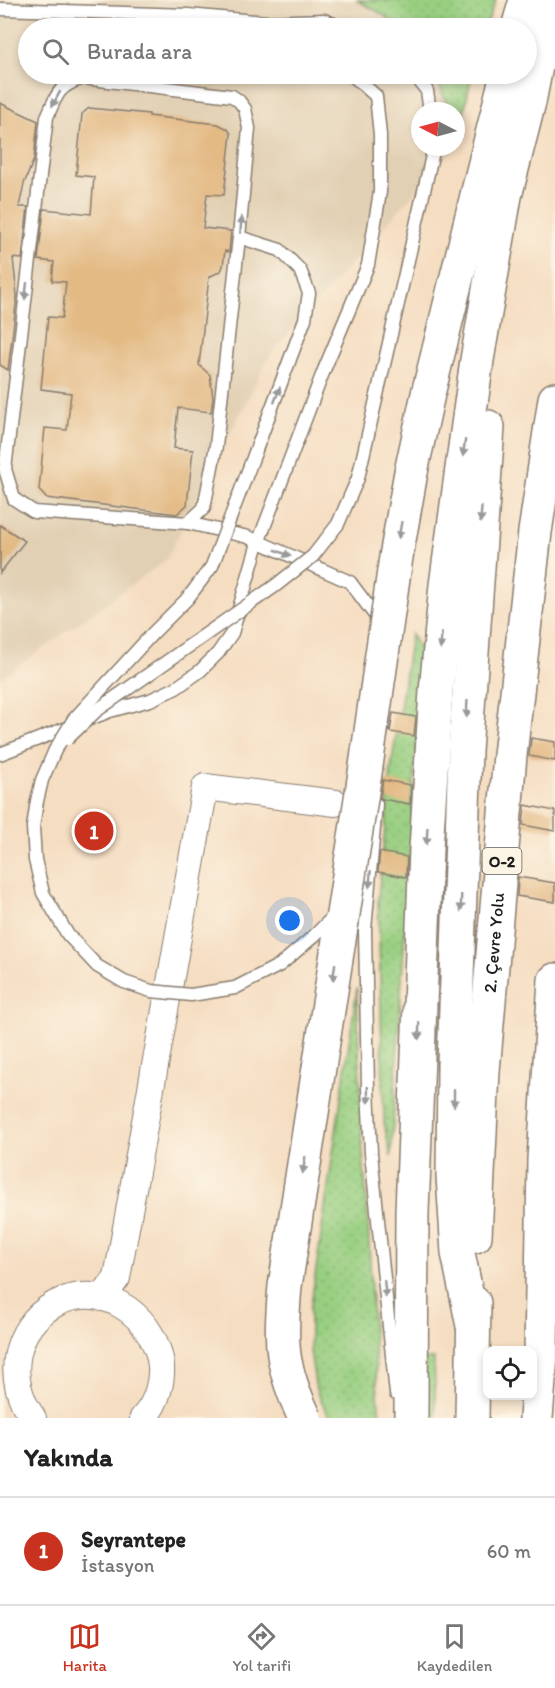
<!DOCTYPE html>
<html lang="tr">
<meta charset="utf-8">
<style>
body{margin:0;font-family:Itim,sans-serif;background:#f6f6f6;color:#222}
.controls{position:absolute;right:18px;bottom:18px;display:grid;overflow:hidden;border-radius:12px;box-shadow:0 3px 9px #0003}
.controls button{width:54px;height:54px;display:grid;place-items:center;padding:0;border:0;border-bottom:2px solid #e0e0e0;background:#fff;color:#222;font:30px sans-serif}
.compass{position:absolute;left:411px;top:102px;width:54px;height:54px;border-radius:50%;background:#fff;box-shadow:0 3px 9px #0003;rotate:276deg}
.you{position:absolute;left:290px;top:921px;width:21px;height:21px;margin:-15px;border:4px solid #fff;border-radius:50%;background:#1a73e8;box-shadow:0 0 0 9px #1a73e833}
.badge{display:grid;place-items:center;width:39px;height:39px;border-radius:50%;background:#c8321e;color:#fff;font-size:20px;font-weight:700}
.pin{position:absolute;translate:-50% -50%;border:3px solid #fff;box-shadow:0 2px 6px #0006}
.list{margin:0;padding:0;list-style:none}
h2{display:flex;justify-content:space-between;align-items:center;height:78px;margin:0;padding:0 24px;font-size:26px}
h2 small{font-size:20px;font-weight:400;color:#767676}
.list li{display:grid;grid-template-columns:39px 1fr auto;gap:18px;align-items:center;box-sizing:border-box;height:108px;padding:0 24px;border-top:2px solid #e0e0e0}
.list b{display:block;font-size:22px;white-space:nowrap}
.list p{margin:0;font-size:20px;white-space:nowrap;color:#767676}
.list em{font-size:20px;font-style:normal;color:#767676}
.icon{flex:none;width:33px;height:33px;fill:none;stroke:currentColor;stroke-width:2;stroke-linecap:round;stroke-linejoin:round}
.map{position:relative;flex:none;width:555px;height:1418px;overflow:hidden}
.search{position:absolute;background:#fff;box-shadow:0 3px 9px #0003;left:18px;right:18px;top:18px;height:66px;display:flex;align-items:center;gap:15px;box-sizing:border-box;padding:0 21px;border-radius:33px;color:#767676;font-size:22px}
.sheet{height:186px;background:#fff}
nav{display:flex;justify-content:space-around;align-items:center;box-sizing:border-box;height:84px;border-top:2px solid #e0e0e0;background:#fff;font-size:16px;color:#767676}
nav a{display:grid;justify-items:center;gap:3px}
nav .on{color:#c8321e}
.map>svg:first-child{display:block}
.built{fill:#e2d0b4}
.grass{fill:url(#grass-dots);stroke:#5a764e;stroke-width:1.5}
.building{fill:#e3b984}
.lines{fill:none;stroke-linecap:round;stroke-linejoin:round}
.lane-casing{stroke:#887c6e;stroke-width:15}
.street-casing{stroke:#887c6e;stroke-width:28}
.highway-casing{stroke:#887c6e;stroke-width:36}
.lane{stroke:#fff;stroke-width:12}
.street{stroke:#fff;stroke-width:26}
.highway{stroke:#fff;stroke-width:33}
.lane-bridge-casing{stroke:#887c6e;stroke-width:15;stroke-linecap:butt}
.highway-bridge-casing{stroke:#887c6e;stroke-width:36;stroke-linecap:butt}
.lane-bridge{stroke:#fff;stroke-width:12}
.highway-bridge{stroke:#fff;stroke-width:33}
.oneway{fill:#999}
.labels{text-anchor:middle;stroke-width:4.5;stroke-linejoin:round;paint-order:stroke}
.shield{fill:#fcf5e5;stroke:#5f5d58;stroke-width:1.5}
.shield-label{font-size:16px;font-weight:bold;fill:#1c1c1c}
.street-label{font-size:18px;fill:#1c1c1c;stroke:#fcf5e5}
</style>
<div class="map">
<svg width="555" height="1418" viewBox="0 0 555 1418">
<defs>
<pattern id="grass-dots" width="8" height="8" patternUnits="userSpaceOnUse" patternTransform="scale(1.5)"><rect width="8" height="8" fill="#99cf81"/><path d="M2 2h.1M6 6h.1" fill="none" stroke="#83b16f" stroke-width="1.8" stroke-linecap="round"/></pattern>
</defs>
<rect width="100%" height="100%" fill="#fcf5e5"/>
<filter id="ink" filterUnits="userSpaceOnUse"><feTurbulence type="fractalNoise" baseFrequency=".0167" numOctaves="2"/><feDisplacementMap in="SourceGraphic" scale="12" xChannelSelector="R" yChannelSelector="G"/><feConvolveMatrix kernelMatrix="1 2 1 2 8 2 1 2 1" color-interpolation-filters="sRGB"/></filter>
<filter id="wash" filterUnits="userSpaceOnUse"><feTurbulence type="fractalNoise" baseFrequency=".008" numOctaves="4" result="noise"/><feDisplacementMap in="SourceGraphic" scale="24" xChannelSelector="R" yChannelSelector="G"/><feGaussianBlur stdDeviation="1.35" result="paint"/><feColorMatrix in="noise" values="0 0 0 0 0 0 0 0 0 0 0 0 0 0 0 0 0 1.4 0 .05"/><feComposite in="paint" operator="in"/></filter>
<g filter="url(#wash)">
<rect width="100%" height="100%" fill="#f5ddc1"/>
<path class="built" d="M0 0H496L485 28H28V74H472L457 145 456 146V111H420V147H455L270 355 166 560 0 679Z"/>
<g class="grass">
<path d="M357 0H496L485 28H401L382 14Z"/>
<path d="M436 74H472L457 145 456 111H449Z"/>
<path d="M411 634 422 653 391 1157 384 1124 378 899 391 769Z"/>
<path d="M357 988 362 1141 368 1222 374 1347 380 1418H330L316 1390 310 1351V1311Z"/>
<path d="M424 1359H434L436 1418H426Z"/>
</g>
<g id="blocks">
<g class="building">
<path d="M0 103 38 121 34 159 24 184 19 207H28L22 259 13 258 17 296 8 370 0 365Z"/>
<path d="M89 108 149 114V116L218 124 228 129 231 134 224 195 207 194 203 228 231 231 229 252 225 251 223 266 221 271 209 277 199 365 210 375 213 398 211 412 178 408 174 448 193 450 187 505 177 514 46 498 39 490 45 428 67 430 71 393 41 389 48 317 62 318 66 282 52 281 54 262 38 260 44 209 91 214 94 177 76 175 82 114Z"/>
<path d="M0 525 25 541 0 573Z"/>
<path d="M393 713 416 717 414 736 390 732Z"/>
<path d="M531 738 555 742V761L529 756Z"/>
<path d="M383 780 411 785 410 804 382 799 380 797Z"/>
<path d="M525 805 555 811V831L523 825Z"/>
<path d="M380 852 407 857 406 877 378 872Z"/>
<path d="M518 877 555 883V902L517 896Z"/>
</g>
</g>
</g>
<g filter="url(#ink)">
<use href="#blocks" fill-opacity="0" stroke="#887c6e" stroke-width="1.5"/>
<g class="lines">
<defs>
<g id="lane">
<path d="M0 9 188 15 266 22 324 20 344 28"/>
<path d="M414 74 427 91 430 111"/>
<path d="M239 237 216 446 204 508 188 523 34 512 14 499 5 469 47 117C57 94 58 86 83 78L232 96 239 101 245 109 249 128 239 237 280 250 300 270 309 293 305 319 256 450"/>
<path d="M358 478 434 147"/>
<path d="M188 523 248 537 350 582 380 622"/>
<path d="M0 754 110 711 150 700 176 688 200 671 218 653 232 633 258 543 324 370 368 265 380 192V135L376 96 351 74"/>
<path d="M376 804 365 930 368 1088 371 1153 396 1394"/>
</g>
<g id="street">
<path d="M102 1298 117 1278 205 787 336 803"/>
<path d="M33 1418C5 1381 12 1328 55 1304 100 1280 150 1312 160 1359 164 1378 157 1404 143 1418"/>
</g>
<g id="highway">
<path d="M518 28 526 0"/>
<path d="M411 472 428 394 507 74"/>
<path id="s1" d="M475 1236 483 1071 510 755 535 532 555 399"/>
<path d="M473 1326 458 1253 453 1176 454 1064 465 751 488 427"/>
<path d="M411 1418 412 1212 426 849 436 691 446 585 477 360 505 196 529 102 549 0"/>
<path d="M472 1418 474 1303"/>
<path d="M536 1418 541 1356 544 1160 555 980"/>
</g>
</defs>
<use href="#lane" class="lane-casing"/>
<use href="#street" class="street-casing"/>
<use href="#highway" class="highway-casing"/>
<use href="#lane" class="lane"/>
<use href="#street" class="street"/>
<use href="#highway" class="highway"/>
<defs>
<g id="lane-bridge">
<path d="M256 450 212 566 188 598 153 633 74 719 55 750 42 780 37 801 33 827 35 860 43 893 68 935 97 966 124 982 151 991 191 995 235 988 280 965 315 935 336 914"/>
<path d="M67 739 96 711 275 586 313 556 338 524 358 478"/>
</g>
<path id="highway-bridge" d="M305 1418C280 1365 280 1343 285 1286L365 773 396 557 411 472"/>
</defs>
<use href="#lane-bridge" class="lane-bridge-casing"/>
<use href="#highway-bridge" class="highway-bridge-casing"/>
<use href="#lane-bridge" class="lane-bridge"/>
<use href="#highway-bridge" class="highway-bridge"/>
</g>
<defs><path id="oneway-solid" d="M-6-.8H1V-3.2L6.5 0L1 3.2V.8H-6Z" transform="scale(1.5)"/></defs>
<g class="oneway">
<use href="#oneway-solid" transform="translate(56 99) rotate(119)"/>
<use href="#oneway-solid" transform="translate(241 225) rotate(-85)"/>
<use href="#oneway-solid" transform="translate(26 291) rotate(97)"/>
<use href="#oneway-solid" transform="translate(277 395) rotate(-70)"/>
<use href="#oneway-solid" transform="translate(464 448) rotate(98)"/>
<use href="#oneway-solid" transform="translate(481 514) rotate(95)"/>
<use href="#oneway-solid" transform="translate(400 530) rotate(100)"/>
<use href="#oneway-solid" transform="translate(283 553) rotate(23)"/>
<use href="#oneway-solid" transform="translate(441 641) rotate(95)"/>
<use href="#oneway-solid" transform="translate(467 709) rotate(93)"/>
<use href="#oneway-solid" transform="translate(427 836) rotate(93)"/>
<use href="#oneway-solid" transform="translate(370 879) rotate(95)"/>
<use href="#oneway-solid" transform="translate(461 903) rotate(92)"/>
<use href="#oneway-solid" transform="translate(334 972) rotate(98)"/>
<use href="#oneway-solid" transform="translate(419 1031) rotate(92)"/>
<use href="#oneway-solid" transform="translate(368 1095) rotate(88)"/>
<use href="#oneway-solid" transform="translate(454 1098) rotate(90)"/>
<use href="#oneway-solid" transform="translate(304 1165) rotate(99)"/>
<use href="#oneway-solid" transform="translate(385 1289) rotate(84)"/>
</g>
</g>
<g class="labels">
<rect class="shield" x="482.5" y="848" width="39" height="26" rx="4.5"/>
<g class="shield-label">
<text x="502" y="867">O-2</text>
</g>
<g class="street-label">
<text dy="6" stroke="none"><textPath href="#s1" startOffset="294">2. Çevre Yolu</textPath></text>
</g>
</g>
</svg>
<div class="controls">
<button><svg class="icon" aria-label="locate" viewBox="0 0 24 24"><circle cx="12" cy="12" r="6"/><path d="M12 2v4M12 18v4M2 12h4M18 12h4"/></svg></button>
</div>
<svg class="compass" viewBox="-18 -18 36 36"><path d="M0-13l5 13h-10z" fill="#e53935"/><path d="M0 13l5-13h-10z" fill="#767676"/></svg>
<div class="you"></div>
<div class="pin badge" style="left:94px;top:831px">1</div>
<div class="search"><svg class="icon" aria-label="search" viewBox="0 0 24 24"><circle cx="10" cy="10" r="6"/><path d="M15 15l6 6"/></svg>Burada ara</div>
</div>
<section class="sheet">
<h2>Yakında<small></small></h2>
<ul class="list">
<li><span class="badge">1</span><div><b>Seyrantepe</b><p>İstasyon</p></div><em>60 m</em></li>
</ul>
</section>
<nav>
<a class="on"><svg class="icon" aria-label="map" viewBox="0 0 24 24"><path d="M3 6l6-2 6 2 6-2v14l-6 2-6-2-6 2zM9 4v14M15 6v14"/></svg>Harita</a>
<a><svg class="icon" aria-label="directions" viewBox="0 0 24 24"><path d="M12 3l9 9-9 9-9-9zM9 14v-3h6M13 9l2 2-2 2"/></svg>Yol tarifi</a>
<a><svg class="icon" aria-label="saved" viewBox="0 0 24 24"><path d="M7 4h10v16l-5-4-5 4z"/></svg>Kaydedilen</a>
</nav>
